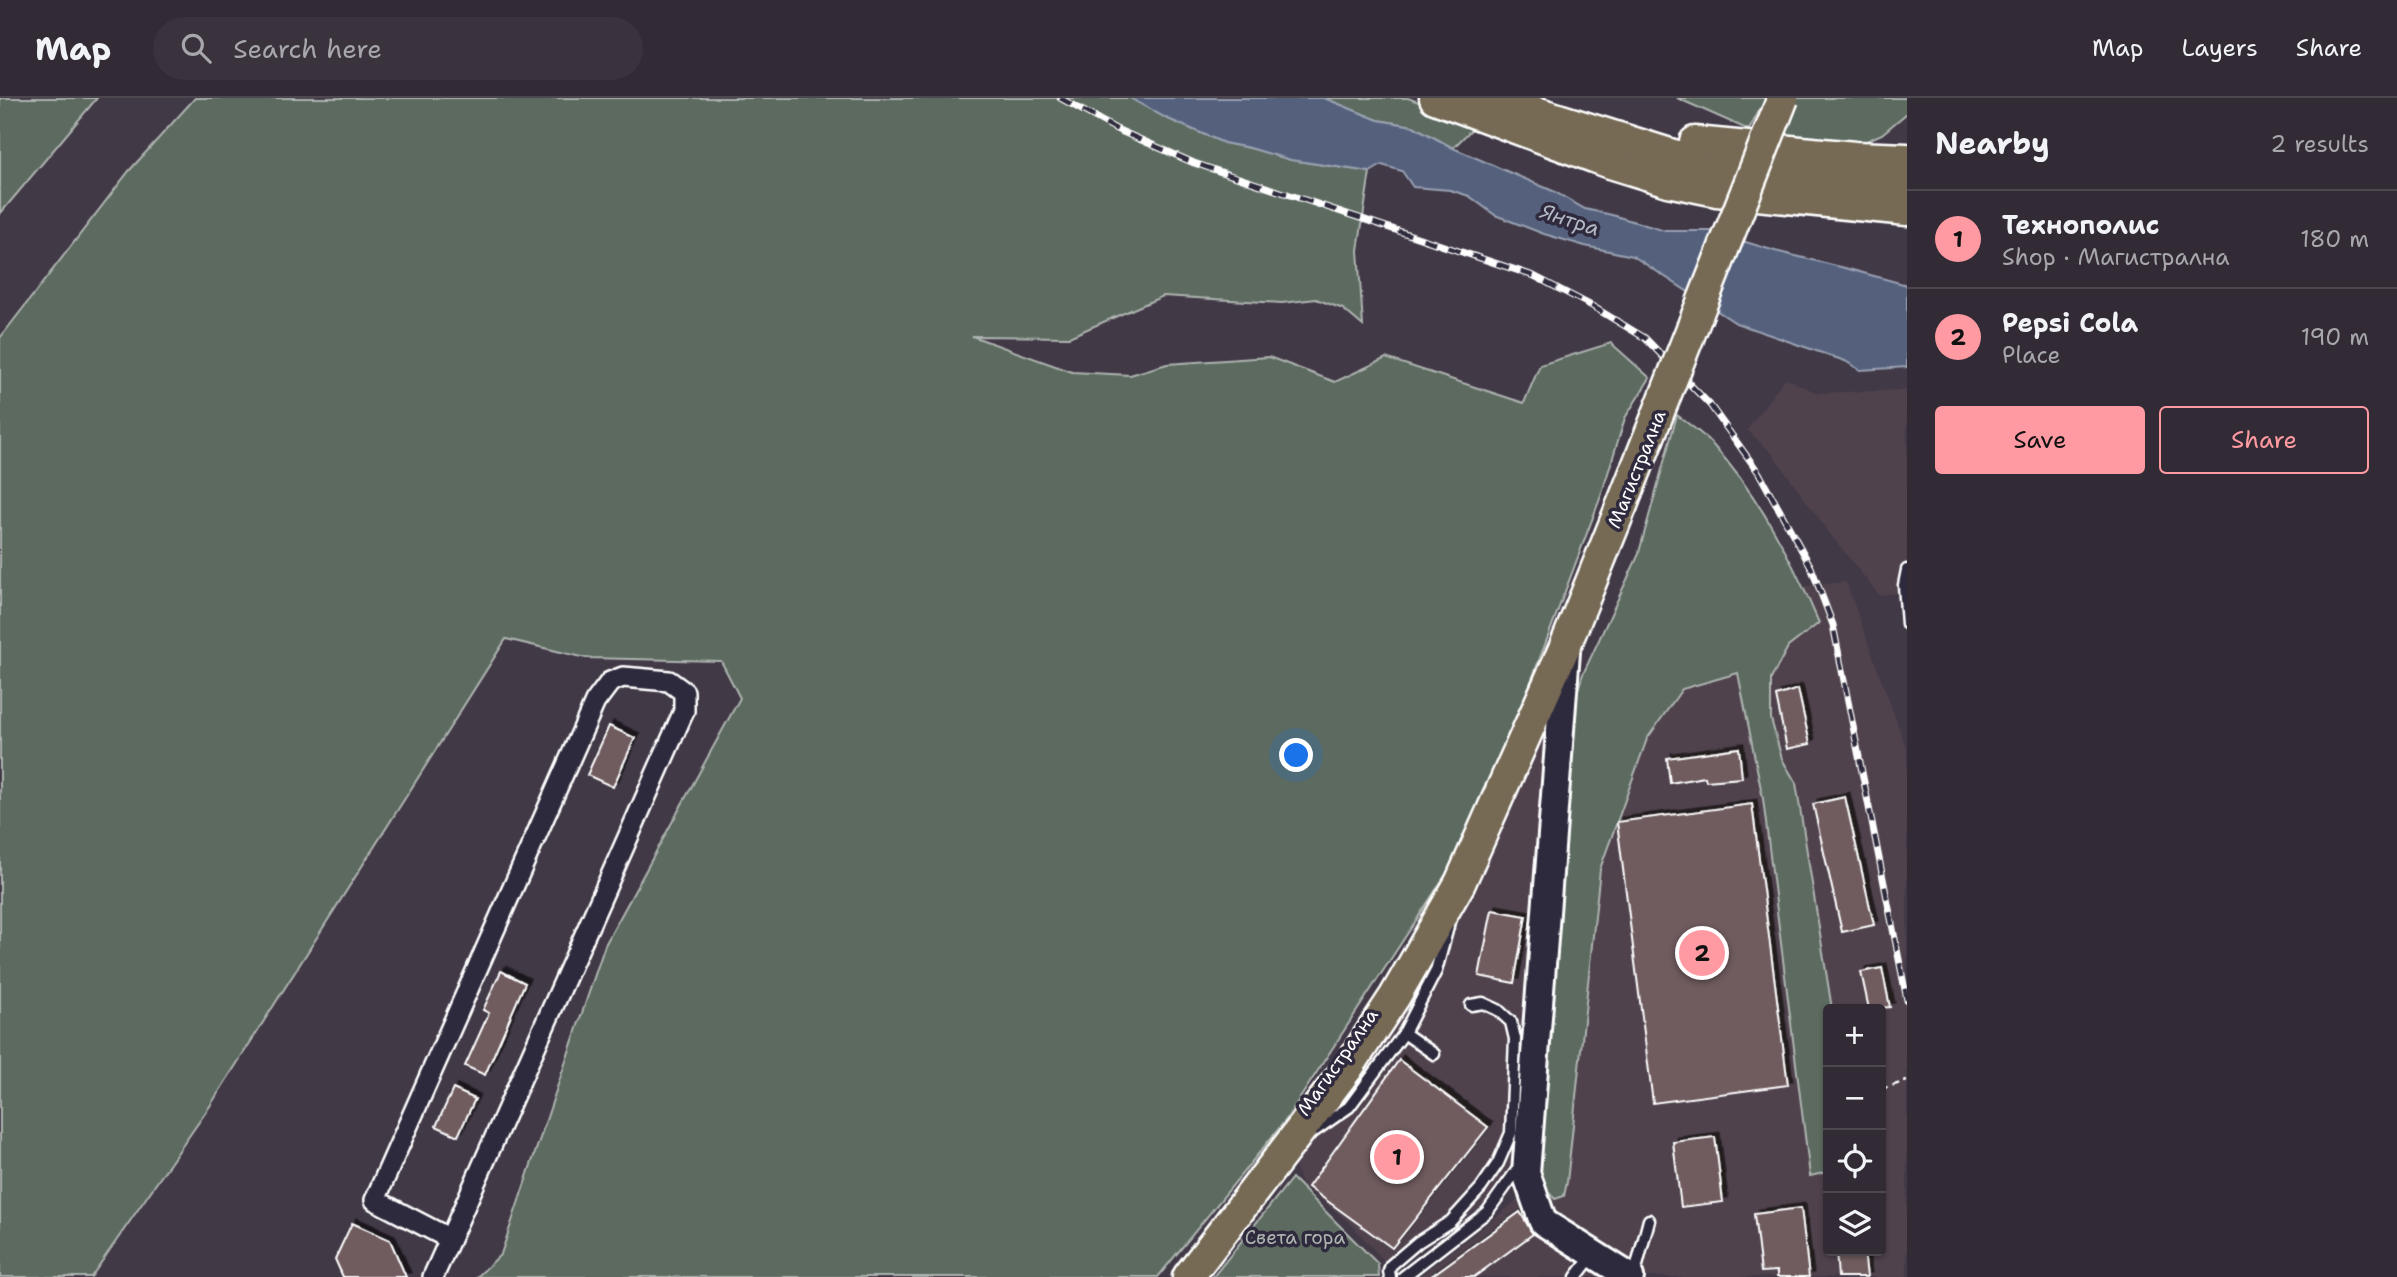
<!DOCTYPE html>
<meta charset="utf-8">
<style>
body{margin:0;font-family:"Shantell Sans",sans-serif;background:#3a333d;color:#f1f3f6}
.controls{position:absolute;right:21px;bottom:21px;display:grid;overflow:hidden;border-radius:7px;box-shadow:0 2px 5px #0004}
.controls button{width:63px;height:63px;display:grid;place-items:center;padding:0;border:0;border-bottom:2px solid #4d4750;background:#322b35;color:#f1f3f6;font:35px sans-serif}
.you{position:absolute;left:1297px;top:658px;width:24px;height:24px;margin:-18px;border:5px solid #fff;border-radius:50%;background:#1a73e8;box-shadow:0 0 0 10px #1a73e833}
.badge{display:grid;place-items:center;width:46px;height:46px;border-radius:50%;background:#ff9aa2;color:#111;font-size:23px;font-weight:700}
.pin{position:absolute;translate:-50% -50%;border:4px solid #fff;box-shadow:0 2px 7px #0006}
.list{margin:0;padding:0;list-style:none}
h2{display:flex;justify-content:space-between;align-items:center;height:91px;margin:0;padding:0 28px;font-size:30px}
h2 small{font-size:23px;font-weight:400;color:#a8a7ad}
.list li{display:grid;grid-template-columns:46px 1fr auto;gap:21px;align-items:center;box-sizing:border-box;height:98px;padding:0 28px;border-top:2px solid #4d4750}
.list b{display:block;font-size:26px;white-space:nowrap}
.list p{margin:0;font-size:23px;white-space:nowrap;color:#a8a7ad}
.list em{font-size:23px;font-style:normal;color:#a8a7ad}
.actions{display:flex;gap:14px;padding:21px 28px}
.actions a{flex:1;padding:16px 0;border:2px solid #ff9aa2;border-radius:7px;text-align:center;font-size:24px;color:#ff9aa2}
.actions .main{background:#ff9aa2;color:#111}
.icon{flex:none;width:38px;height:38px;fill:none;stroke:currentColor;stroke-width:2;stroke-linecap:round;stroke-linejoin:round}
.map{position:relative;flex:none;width:1907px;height:1179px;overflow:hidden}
header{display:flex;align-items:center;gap:42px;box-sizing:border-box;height:98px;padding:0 35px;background:#322b35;border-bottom:2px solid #4d4750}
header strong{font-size:33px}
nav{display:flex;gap:38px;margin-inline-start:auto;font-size:24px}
.search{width:490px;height:63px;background:#3a333d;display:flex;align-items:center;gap:18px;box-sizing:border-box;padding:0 24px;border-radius:38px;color:#a8a7ad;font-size:26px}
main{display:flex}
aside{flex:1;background:#322b35}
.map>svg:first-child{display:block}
.built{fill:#50434e;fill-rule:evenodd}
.green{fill:#5c6a60;stroke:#aeb4b0;stroke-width:2}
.water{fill:#54617d;stroke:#98a0b1;stroke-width:2}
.building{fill:#705b5e;stroke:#fff;stroke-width:2;filter:url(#shadow)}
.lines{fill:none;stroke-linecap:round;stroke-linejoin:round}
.lane-casing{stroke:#fff;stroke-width:15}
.street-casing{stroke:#fff;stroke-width:24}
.secondary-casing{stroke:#fff;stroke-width:32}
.primary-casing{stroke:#fff;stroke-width:35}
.path{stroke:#fff;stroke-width:2.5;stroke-dasharray:7 5;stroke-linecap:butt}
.lane{stroke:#2f2a3d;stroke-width:10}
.street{stroke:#2f2a3d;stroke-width:19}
.secondary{stroke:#2f2a3d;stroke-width:26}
.primary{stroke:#766a54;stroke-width:30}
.rail-casing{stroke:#fff;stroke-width:7}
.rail{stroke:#2f2a3d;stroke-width:4.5;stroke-dasharray:13;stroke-linecap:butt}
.primary-bridge-casing{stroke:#fff;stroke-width:35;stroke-linecap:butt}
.primary-bridge{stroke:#766a54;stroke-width:30}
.labels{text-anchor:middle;stroke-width:7;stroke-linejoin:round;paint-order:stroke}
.street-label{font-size:19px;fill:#fff;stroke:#2f2a3d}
.park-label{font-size:19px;fill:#aeb4b0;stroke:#2f2a3d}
.water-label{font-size:21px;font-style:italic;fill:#b2b8c4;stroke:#2f2a3d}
</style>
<header>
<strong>Map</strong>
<div class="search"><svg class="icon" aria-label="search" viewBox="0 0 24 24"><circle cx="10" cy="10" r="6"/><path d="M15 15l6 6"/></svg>Search here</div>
<nav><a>Map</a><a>Layers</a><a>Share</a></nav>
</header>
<main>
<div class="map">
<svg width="1907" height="1179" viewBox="0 0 1907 1179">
<defs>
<filter id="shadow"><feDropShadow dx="4.5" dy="-4.5" stdDeviation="0" flood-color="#0009"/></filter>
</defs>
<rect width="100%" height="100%" fill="#423947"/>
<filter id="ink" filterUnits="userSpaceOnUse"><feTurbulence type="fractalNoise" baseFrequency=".0143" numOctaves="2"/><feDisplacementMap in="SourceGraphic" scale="14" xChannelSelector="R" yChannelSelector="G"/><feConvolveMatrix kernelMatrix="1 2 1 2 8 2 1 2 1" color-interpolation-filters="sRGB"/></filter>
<g filter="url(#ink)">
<g class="built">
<path d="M1785 280 1817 295 1907 292V494L1879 497 1830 436 1772 355 1747 332Z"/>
<path d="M1846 484 1907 652V1179H1418L1540 1085 1582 863 1624 585 1738 495ZM1828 911H1881V1153H1828Z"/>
<path d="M1539 639 1545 647 1544 679 1508 1092 1387 1166 1349 1124 1301 1085 1295 1067 1336 1001 1396 914 1497 740 1524 658Z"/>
</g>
<g class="green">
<path d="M0 0H97L0 116Z"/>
<path d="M195 0H1130L1166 20 1224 45 1250 50 1291 62 1370 74 1358 152 1363 228 1343 211 1316 201 1282 205 1163 198 1069 239 972 238 1072 274 1130 277 1167 266 1269 259 1335 284 1386 260 1524 305 1540 267 1611 245 1650 280 1625 320 1601 398 1475 732 1285 1023 1158 1179H477L501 1156 605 847 740 600 721 563 586 560 506 541 210 1008 91 1179H0V240L129 73Z"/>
<path d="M1324 0H1408L1477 26 1453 50 1413 28 1378 22Z"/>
<path d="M1677 0H1766L1749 32Z"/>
<path d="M1797 0H1907V15L1882 36 1853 49 1778 41Z"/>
<path d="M1677 317C1688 326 1701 334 1711 345 1758 395 1792 461 1819 525L1788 549 1771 581V621L1782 661 1796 685 1832 911H1828V1074L1810 1078 1763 701 1738 575 1682 591 1647 641 1600 771 1567 1084 1564 1098 1555 1101 1540 1085 1537 1059 1564 635 1583 576 1638 458Z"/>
<path d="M1292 1080 1378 1166 1379 1179H1213Z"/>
</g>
<path class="water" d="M1130 0H1324L1378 22 1413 28 1453 50 1553 93 1585 111 1612 117 1665 133H1710L1775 153 1845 170 1907 187V269L1860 272 1845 263 1736 225 1633 158 1585 148 1544 136 1495 117 1469 98 1450 92 1413 89 1402 73 1382 67 1370 74 1291 62 1250 50 1224 45 1166 20Z"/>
<g class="building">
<path d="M1798 591 1810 646 1787 651 1776 598Z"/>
<path d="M609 628 635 640 613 689 587 677Z"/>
<path d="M1739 650 1742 680 1706 683 1705 679 1670 685 1667 660Z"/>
<path d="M1845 699 1874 827 1842 834 1813 706Z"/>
<path d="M1752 706 1788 987 1653 1005 1617 724Z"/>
<path d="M1492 812 1526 818 1514 885 1479 878Z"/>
<path d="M1882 870 1890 909 1869 911 1861 874Z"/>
<path d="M501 873 525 885 485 977 465 968 489 915 483 912Z"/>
<path d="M1399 962 1488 1029 1392 1150 1308 1089Z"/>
<path d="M453 991 475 1001 458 1038 436 1028Z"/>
<path d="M1715 1039 1723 1104 1681 1109 1673 1044Z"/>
<path d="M1801 1110 1809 1179H1777V1173L1761 1174 1754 1116Z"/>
<path d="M1520 1114 1533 1136 1474 1179H1430Z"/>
<path d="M352 1125 390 1142 406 1179H343L335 1161Z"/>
<path d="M1836 1153H1864L1867 1179H1838Z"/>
</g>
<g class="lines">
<defs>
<g id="lane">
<path d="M1907 472 1904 487 1907 526"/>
<path d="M1404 935 1434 956"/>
<path d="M1313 1034 1349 1009 1404 935 1436 873 1448 829"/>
<path d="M1390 1179 1389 1173 1391 1167 1418 1144 1451 1123 1481 1090 1498 1065 1511 1035 1515 941 1511 924 1498 912 1483 905 1471 907"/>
<path d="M1403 1179 1487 1114 1520 1068"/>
<path d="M1576 1179 1593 1157"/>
<path d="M1634 1179 1649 1122"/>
</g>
<path id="street" d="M433 1179 450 1141 684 613V594L669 583 623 579 610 584 595 604 375 1102 450 1141"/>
<path id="secondary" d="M1566 554 1526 1075 1543 1124 1630 1179"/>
<g id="primary">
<path d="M1435 0 1610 65 1668 83 1717 93 1907 112"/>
<path d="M1491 0 1673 57 1730 69 1907 85"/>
<path d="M1695 44 1855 59 1907 61"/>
<path d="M1188 1179 1347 971 1395 898 1460 785 1566 546 1622 407"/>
</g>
</defs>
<use href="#lane" class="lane-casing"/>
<use href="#street" class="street-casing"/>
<use href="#secondary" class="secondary-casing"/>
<use href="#primary" class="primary-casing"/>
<path class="path" d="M1881 991 1907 983"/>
<use href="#lane" class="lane"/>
<use href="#street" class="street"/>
<use href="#secondary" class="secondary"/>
<use href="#primary" class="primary"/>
<defs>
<path id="rail" d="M1060 0 1116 31 1194 65 1534 178 1592 208 1645 240 1710 307 1759 375 1811 469 1833 527 1907 902"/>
</defs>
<use href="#rail" class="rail-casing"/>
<use href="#rail" class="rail"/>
<defs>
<path id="primary-bridge" d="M1622 407 1783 0"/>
</defs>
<use href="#primary-bridge" class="primary-bridge-casing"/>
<use href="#primary-bridge" class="primary-bridge"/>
</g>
</g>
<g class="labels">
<g class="street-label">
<text transform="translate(1636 371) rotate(-68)" y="7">Магистрална</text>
<text transform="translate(1337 964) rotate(-55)" y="7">Магистрална</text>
</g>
<g class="park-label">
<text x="1295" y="1146">Света гора</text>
</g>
<g class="water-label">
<text transform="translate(1570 122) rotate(18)" y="7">Янтра</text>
</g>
</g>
</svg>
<div class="controls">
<button>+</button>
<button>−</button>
<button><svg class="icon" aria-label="locate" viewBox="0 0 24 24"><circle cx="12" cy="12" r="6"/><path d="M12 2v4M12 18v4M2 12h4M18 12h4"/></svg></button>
<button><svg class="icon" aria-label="layers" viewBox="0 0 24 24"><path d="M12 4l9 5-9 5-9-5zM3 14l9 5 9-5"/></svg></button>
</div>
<div class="you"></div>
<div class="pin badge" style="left:1397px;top:1059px">1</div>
<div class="pin badge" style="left:1702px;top:855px">2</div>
</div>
<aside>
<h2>Nearby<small>2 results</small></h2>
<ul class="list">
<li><span class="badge">1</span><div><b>Технополис</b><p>Shop · Магистрална</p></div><em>180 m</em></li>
<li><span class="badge">2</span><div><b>Pepsi Cola</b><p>Place</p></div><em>190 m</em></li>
</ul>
<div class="actions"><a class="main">Save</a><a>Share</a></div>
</aside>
</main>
